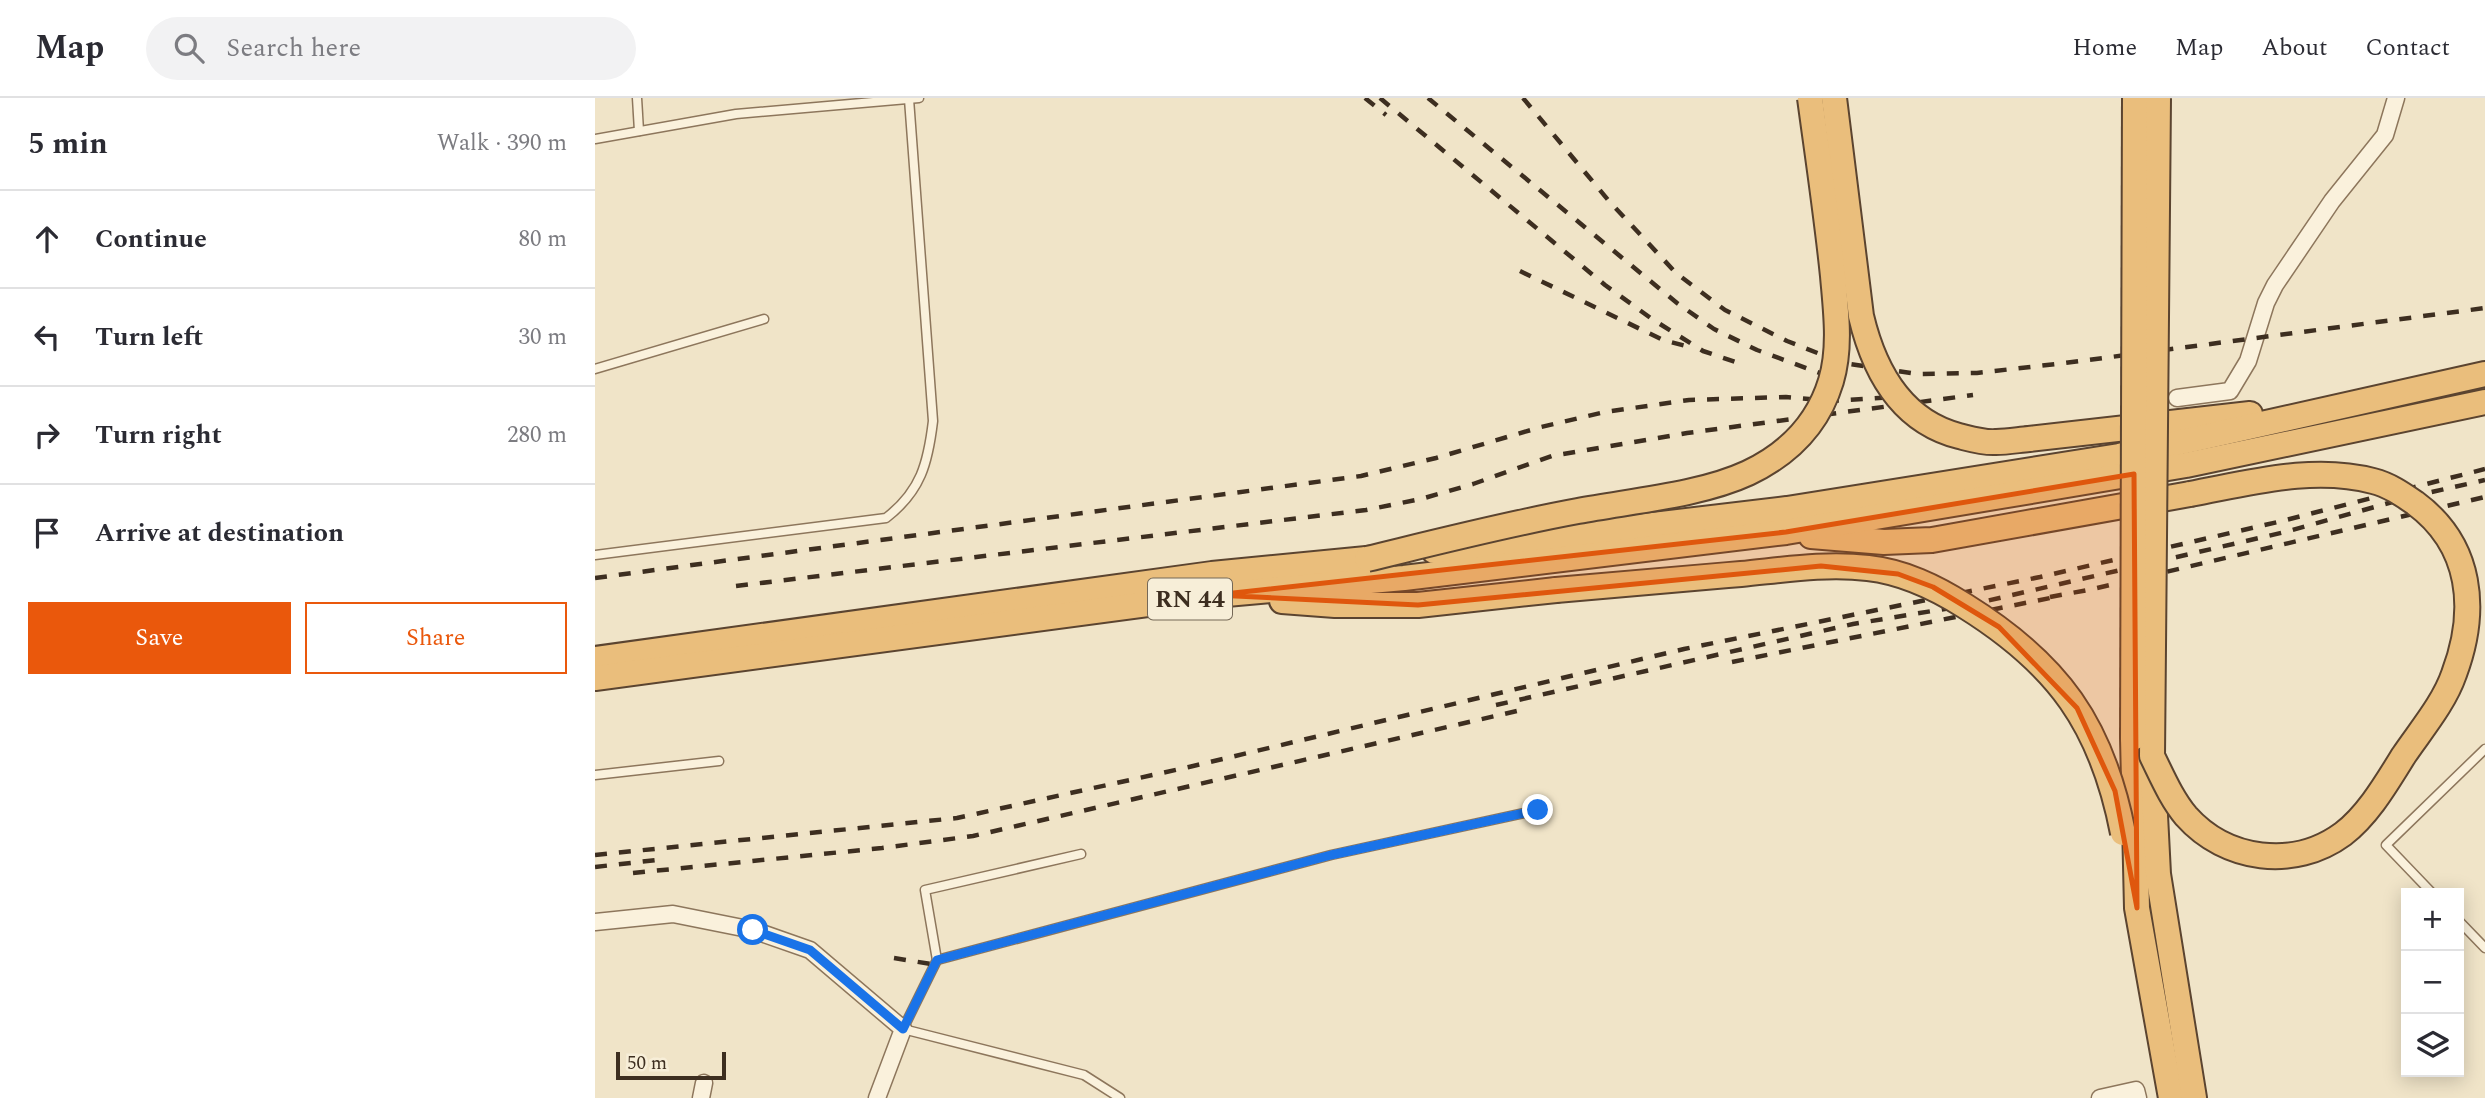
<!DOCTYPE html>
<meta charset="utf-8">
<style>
body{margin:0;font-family:Spectral,serif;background:#f2f2f3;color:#2b2b33}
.controls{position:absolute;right:21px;bottom:21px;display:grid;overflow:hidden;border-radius:0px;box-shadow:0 4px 18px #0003}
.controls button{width:63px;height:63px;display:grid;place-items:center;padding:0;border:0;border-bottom:2px solid #e1e1e2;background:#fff;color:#2b2b33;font:35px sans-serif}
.scale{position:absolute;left:21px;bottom:18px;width:110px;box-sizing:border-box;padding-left:7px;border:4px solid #3d2e20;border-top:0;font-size:19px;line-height:24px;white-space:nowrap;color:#3d2e20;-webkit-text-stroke:5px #f7eed8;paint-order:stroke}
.stop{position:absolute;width:21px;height:21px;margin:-16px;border:5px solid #1a73e8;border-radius:50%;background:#fff}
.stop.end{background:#1a73e8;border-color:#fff;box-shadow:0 2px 7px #0008}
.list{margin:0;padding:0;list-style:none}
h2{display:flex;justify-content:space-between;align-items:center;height:91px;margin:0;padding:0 28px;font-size:30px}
h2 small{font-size:23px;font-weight:400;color:#7c7c81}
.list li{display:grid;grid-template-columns:46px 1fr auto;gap:21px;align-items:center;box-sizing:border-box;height:98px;padding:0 28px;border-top:2px solid #e1e1e2}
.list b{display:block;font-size:26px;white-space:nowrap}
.list em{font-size:23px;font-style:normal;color:#7c7c81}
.actions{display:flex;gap:14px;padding:21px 28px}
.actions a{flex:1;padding:16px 0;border:2px solid #ea580c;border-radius:0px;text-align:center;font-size:24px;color:#ea580c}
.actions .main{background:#ea580c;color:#fff}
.icon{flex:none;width:38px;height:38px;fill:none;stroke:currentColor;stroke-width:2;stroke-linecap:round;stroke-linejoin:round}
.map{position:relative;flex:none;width:1890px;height:1000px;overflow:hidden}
header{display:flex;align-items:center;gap:42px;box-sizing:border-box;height:98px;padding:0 35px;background:#fff;border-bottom:2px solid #e1e1e2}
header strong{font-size:33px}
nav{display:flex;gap:38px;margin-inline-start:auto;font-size:24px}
.search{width:490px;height:63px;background:#f2f2f3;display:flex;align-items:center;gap:18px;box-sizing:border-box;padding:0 24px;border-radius:38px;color:#7c7c81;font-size:26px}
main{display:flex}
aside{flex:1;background:#fff}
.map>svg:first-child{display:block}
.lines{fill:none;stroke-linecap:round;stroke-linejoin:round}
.service-casing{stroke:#8d765c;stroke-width:11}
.minor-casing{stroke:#8d765c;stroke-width:19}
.trunk-casing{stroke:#5b4430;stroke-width:28}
.service{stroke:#faf1dc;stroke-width:8}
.minor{stroke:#faf1dc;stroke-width:16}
.trunk{stroke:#eabe7c;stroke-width:24}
.rail{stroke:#3d2e20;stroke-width:4.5;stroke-dasharray:12 12;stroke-linecap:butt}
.trunk-bridge-casing{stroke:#5b4430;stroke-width:28;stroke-linecap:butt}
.trunk-bridge{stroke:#eabe7c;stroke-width:24}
.route{stroke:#1a73e8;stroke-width:9}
.marked{fill:#df570d;fill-opacity:0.2;stroke:#df570d;stroke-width:5;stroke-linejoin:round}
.labels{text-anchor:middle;stroke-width:5;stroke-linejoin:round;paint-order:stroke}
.shield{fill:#f7eed8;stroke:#756857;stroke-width:2}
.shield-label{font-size:24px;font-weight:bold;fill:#3d2e20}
</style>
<header>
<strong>Map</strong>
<div class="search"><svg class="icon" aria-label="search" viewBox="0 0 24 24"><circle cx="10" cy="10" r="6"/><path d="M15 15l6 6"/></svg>Search here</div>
<nav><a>Home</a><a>Map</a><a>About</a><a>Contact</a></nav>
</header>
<main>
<aside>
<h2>5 min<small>Walk · 390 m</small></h2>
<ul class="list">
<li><svg class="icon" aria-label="ahead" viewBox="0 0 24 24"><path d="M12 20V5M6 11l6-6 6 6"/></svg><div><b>Continue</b></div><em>80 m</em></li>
<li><svg class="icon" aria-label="left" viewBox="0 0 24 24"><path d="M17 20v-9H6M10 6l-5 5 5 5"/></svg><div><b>Turn left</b></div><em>30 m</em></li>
<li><svg class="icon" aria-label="right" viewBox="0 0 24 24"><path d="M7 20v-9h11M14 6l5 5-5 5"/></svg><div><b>Turn right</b></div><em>280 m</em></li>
<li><svg class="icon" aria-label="arrive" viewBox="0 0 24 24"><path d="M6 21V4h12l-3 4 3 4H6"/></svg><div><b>Arrive at destination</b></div></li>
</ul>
<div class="actions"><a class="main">Save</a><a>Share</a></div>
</aside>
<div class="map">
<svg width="1890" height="1000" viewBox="0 0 1890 1000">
<rect width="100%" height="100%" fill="#f0e4c8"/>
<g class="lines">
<defs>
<g id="service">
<path d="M42 0 44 33"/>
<path d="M0 41 141 16 324 0"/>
<path d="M0 271 169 221"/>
<path d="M0 457 291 420C326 393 333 365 338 323L314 1"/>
<path d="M0 677 124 663"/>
<path d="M486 756 330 792 342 862 308 931 489 977 525 1000"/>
<path d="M1837 795 1791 747 1890 651"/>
<path d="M1864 823 1890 850"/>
<path d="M342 862 736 757 943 712"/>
</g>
<g id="minor">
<path d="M1582 300 1635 293 1653 263 1671 205 1680 187 1737 103 1790 37 1801 0"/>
<path d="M0 824 78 816 158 832 215 852 308 931 282 1000"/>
<path d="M106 1000 109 985"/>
<path d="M1505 1000 1541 992 1543 1000"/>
</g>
<g id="trunk">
<path d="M1434 341 1655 316"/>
<path d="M1216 438 1289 444 1337 442 1595 396"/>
<path d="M839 453 1192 411 1524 358 1890 276"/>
<path d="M687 503 740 507H823L961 492"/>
<path d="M0 561 617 476 792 459"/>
<path d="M0 580 620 497 809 480 1191 434 1591 367 1890 304"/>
<path d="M1538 640 1542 810 1576 1000"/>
<path d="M1557 658 1563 776 1599 1000"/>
</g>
</defs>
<use href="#service" class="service-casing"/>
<use href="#minor" class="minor-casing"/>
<use href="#trunk" class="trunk-casing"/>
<use href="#service" class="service"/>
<use href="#minor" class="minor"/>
<use href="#trunk" class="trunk"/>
<g class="rail">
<path d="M770 0 791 17"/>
<path d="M785 0 1010 187 1057 221 1108 253 1149 267"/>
<path d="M833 0 1082 205 1119 231 1162 252 1233 278"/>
<path d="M928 0 1014 103 1081 175 1130 212 1192 243 1248 265 1323 276 1382 275 1470 265 1890 210"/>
<path d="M925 173 1068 242 1091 248"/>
<path d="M0 480 766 378 841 360 946 329 1010 314 1094 302 1191 299 1238 303 1313 298"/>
<path d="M141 488 771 412 826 401 878 386 957 358 1092 335 1378 297"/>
<path d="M1455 499 1498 491 1890 399"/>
<path d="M1137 564 1465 498"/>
<path d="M901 607 1258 526 1374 507 1690 434 1819 398 1890 382"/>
<path d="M0 757 362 720 594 669 1089 551 1445 479 1687 423 1890 371"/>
<path d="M0 769 70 761"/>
<path d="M38 775 287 750 378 738 922 613"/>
<path d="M299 860 342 867"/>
</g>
<defs>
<g id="trunk-bridge">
<path d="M1239 0 1266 218C1279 273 1306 323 1364 338 1376 341 1389 345 1401 344 1412 344 1423 342 1434 341"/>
<path d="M1563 0 1557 658C1567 678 1576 700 1591 718 1631 763 1699 772 1748 736 1774 716 1792 684 1809 657 1826 632 1849 605 1859 576 1883 512 1877 447 1820 405 1807 396 1794 387 1778 383 1718 367 1655 385 1595 396"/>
<path d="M772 461C842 444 912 426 983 413 1036 403 1106 397 1153 375 1193 356 1223 326 1236 283 1246 249 1241 213 1238 178 1232 119 1223 59 1215 0"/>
<path d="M961 492C1022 487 1084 481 1146 476 1188 472 1230 465 1273 470 1309 474 1340 489 1370 508 1463 566 1507 627 1528 735"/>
<path d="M1538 640 1540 0"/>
</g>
</defs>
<use href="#trunk-bridge" class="trunk-bridge-casing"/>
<use href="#trunk-bridge" class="trunk-bridge"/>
</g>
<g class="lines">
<path class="route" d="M158 832 215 852 308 931 342 862 736 757 943 712"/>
</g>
<path class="marked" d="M1539 376 1542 810 1520 693 1482 610 1404 529 1338 489 1303 476 1226 468 823 507 620 497 1191 434Z"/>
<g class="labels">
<rect class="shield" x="553" y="480.5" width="84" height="41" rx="5"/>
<g class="shield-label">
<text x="595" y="509">RN 44</text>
</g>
</g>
</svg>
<div class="controls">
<button>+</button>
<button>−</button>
<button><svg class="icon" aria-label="layers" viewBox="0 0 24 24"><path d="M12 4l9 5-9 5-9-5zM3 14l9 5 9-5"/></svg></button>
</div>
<div class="scale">50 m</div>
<div class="stop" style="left:158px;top:832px"></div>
<div class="stop end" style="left:943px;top:712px"></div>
</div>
</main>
